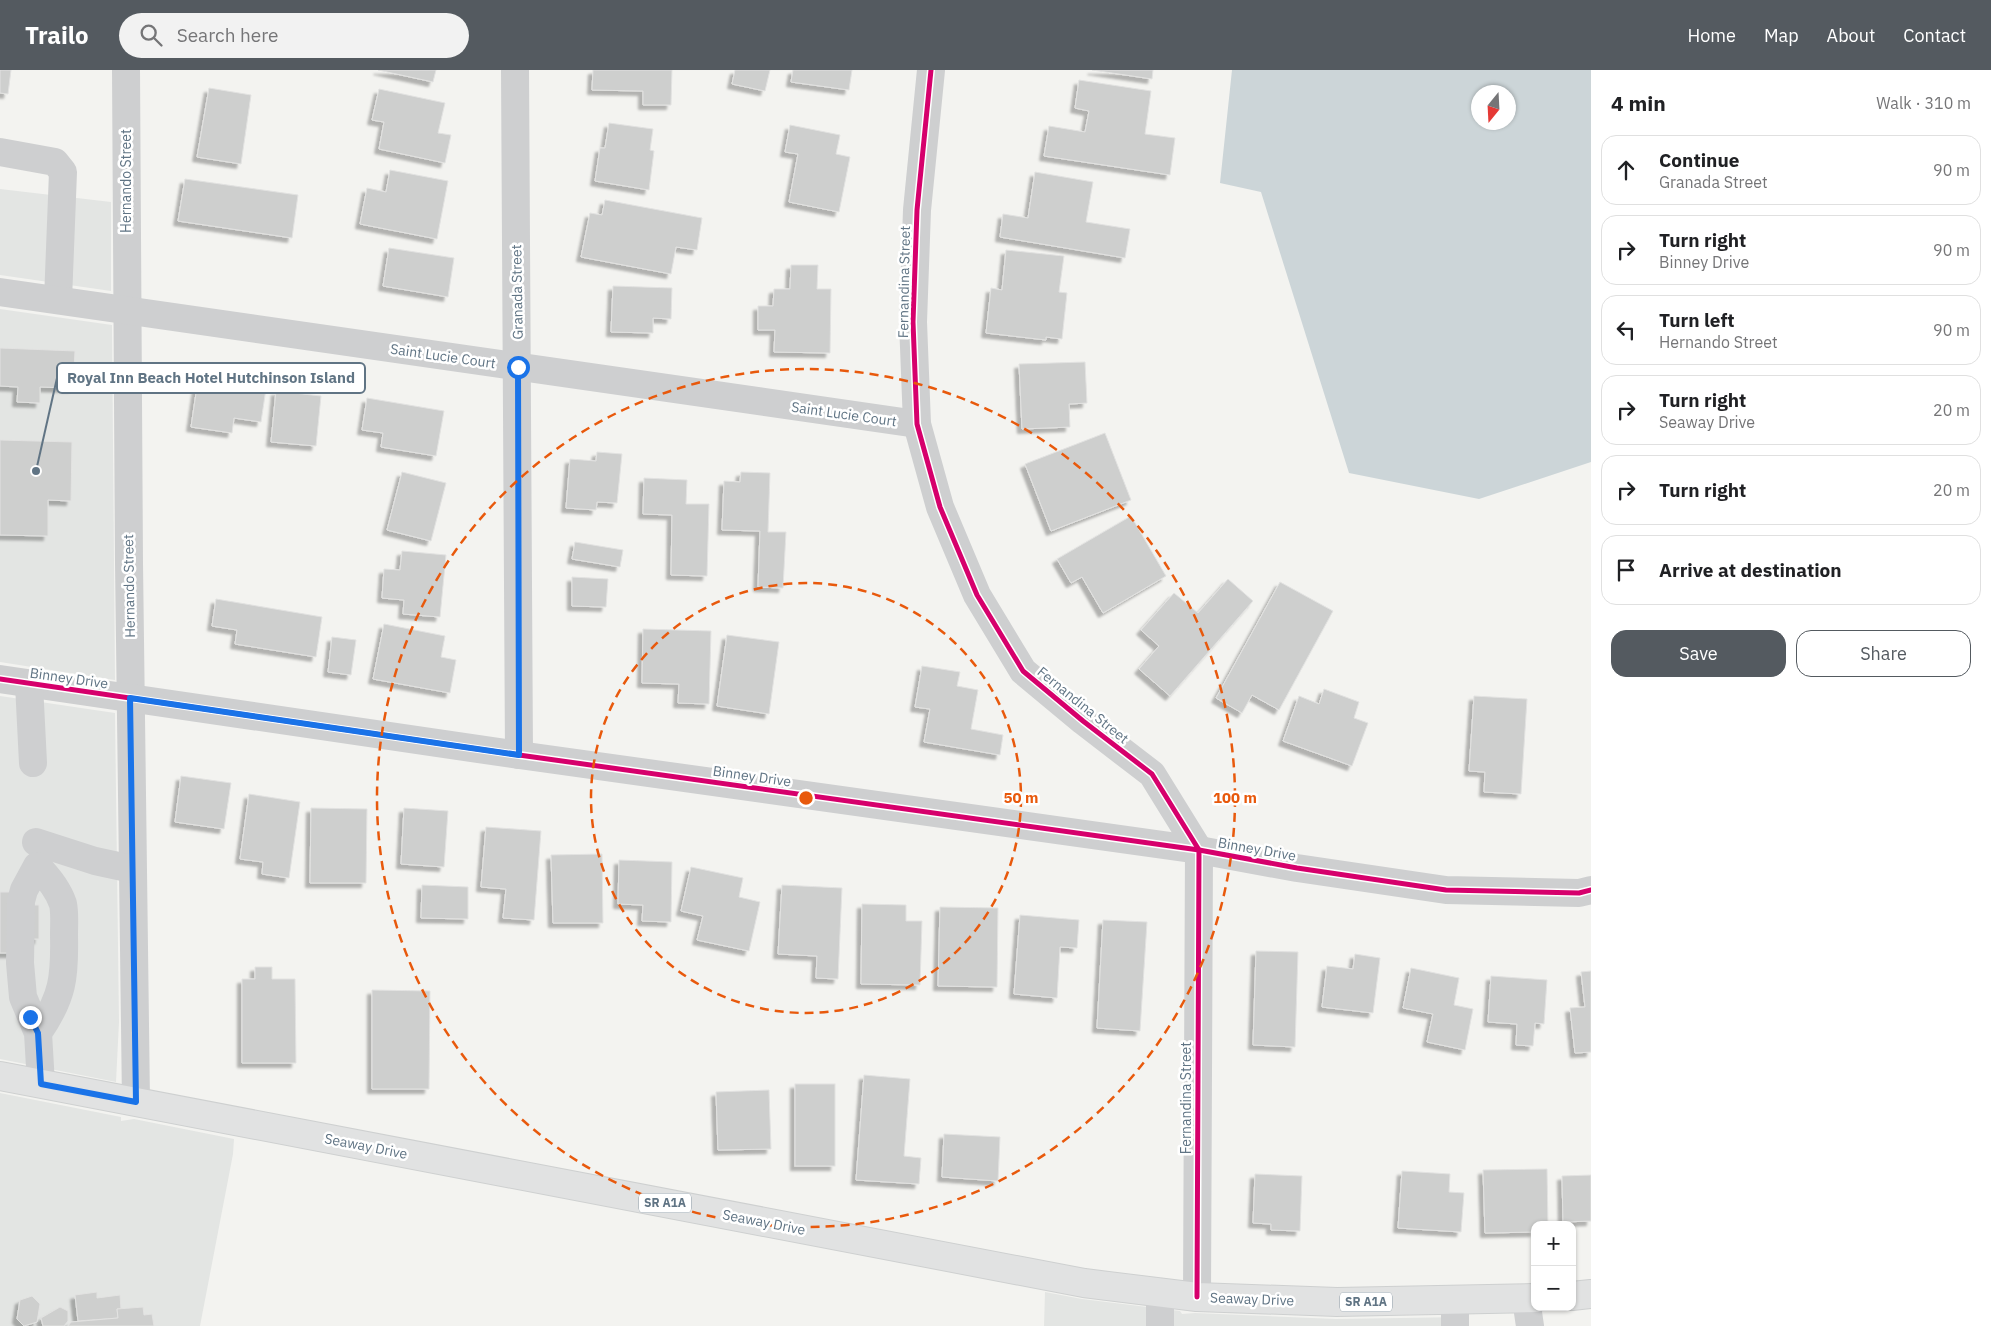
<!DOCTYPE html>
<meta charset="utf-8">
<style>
body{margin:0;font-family:"IBM Plex Sans",sans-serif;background:#f2f2f2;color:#202124}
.controls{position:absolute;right:15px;bottom:15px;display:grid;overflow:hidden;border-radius:10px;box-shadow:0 1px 4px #0004}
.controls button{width:45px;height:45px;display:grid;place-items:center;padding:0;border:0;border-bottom:1px solid #e0e0e0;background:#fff;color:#202124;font:25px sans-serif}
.compass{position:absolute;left:1471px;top:15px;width:45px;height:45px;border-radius:50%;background:#fff;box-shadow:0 1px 4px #0004;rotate:198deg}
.stop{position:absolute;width:15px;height:15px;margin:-11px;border:4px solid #1a73e8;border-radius:50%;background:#fff}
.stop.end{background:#1a73e8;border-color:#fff;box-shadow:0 1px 5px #0008}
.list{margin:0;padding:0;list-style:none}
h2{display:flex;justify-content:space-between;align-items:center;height:65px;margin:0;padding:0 20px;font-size:21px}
h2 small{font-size:16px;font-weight:400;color:#757577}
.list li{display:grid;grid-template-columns:32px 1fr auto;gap:15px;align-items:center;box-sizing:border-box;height:70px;margin:0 10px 10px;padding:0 10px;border:1px solid #e0e0e0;border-radius:15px}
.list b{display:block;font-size:19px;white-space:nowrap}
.list p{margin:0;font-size:16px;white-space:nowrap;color:#757577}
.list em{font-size:16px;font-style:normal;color:#757577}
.actions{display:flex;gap:10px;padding:15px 20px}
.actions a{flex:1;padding:11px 0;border:1px solid #545a60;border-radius:15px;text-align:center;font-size:18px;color:#545a60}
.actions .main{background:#545a60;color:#fff}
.icon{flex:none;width:28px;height:28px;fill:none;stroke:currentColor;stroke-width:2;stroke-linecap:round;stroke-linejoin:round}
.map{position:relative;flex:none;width:1591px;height:1256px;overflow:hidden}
header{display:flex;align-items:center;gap:30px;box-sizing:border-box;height:70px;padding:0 25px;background:#545a60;color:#fff}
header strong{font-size:24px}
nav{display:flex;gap:28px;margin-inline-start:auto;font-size:18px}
.search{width:350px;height:45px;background:#f2f2f2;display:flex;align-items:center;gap:12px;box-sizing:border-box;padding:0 18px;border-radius:28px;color:#757577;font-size:19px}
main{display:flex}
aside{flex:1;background:#fff}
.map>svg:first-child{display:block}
.built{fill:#e3e5e3}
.water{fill:#ccd5d8;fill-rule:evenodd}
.building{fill:#cecfce;stroke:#e2e2e1;filter:url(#shadow)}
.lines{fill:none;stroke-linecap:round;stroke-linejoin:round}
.major-casing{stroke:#ced0d0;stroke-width:30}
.minor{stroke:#cecfd0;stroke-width:28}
.major{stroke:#e1e2e2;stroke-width:28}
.cycleway-casing{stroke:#fff;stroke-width:8}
.cycleway{stroke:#d6006c;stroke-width:5}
.route{stroke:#1a73e8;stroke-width:6}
.ring{fill:none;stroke:#e8590c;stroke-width:2.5;stroke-dasharray:9 6}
.labels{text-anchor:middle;stroke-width:5;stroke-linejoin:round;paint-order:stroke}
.shield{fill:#fff;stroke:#909ea9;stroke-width:1}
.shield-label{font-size:12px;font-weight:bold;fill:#607484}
.street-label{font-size:14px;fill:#607484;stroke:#fff}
.centre{fill:#e8590c;stroke:#fff;stroke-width:2.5}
.ring-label{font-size:15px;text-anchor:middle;font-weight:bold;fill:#e8590c;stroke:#fff;stroke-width:5;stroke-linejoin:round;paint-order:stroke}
.leader{fill:none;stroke:#607484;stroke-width:2}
.callout-dot{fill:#607484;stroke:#fff;stroke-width:2}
.callout{fill:#fff;stroke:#607484;stroke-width:2}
.callout-label{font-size:15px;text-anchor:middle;font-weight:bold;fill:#607484}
</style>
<header>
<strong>Trailo</strong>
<div class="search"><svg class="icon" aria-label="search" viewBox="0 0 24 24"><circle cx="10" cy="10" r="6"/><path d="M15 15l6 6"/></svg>Search here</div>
<nav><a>Home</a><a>Map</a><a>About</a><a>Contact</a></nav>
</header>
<main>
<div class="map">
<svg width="1591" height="1256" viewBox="0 0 1591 1256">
<defs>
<filter id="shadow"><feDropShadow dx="-4.5" dy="4.5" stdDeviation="1" flood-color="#0004"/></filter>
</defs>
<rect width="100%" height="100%" fill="#f3f3f0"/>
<g class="built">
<path d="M0 119 111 132V221L0 205Z"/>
<path d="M0 239 112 255 115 610 0 592Z"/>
<path d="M0 626 115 643 119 952 116 1012 0 989Z"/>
<path d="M0 1023 121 1047V1051L134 1049 234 1069 233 1084 200 1256H0Z"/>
<path d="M1045 1222 1082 1229 1180 1241 1182 1244 1195 1243 1336 1249 1464 1247 1465 1256H1044Z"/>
</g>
<path class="water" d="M1232 0H1591V392L1479 429 1349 403 1261 122 1220 113ZM1478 22H1508V52H1478Z"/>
<g class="building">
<path d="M0 0H11L8 24 0 23Z"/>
<path d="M378 0H436L433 12Z"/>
<path d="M593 0H672L671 35H643V21L592 20Z"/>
<path d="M735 0H770L765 21 732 14Z"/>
<path d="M793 0H852L849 20 791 12Z"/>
<path d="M1092 0H1153L1152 9Z"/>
<path d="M1079 10 1151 21 1145 64 1175 68 1170 105 1044 86 1049 56 1085 62 1089 41 1075 38Z"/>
<path d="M209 18 251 25 241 94 197 87Z"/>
<path d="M379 19 445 33 438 63 451 65 445 93 379 79 384 52 372 50Z"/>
<path d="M609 53 653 59 650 80 654 81 649 120 595 111 600 78H605Z"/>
<path d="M790 55 840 65 836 84 850 87 839 142 789 132 798 84 785 82Z"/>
<path d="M390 100 448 111 437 169 360 154 367 118 386 122Z"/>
<path d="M1035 102 1093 112 1086 152 1130 159 1125 188 1000 167 1003 144 1028 148Z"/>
<path d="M185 109 298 125 292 168 178 151Z"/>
<path d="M605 130 702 148 697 180 676 177 671 204 581 187 590 143 602 145Z"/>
<path d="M389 178 454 188 448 227 383 216Z"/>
<path d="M1006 180 1064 186 1059 222 1067 223 1062 269 1046 267V270L986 263 991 218 1002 220Z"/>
<path d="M791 195H818L817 219H831L830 283 774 282 775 260H758V236H773L774 219H790Z"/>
<path d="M613 216 672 218 671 249 653 248V263L611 262Z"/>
<path d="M0 278 75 281 73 318 40 317V333L17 332 18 317 0 316Z"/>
<path d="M1085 292 1087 333 1069 334 1070 357 1022 359 1019 294Z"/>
<path d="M199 303 267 312 261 352 234 348 232 363 191 357Z"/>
<path d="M276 321 321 326 316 376 271 372Z"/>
<path d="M367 328 444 341 436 386 381 377 383 363 362 360Z"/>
<path d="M1105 363 1131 430 1051 461 1025 394Z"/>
<path d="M0 370 72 372 71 431 48 430V466L0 465Z"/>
<path d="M597 382 622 384 617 433 597 432 596 440 566 438 570 389 596 391Z"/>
<path d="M402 402 446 413 431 471 387 460Z"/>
<path d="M741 402 770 403 768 462H786L783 518 758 517 760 461 722 460 724 411 740 412Z"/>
<path d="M644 408 687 410 686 434H709L707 506 671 505 672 445 643 444Z"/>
<path d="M1131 446 1166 506 1103 543 1082 507 1071 513 1057 489Z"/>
<path d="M575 472 623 480 620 497 572 489Z"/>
<path d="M402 481 446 485 440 547 403 544 404 530 382 528 384 499 400 500Z"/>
<path d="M572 507 608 509 606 537 572 536Z"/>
<path d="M1228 509 1253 531 1170 626 1139 599 1159 576 1141 560 1174 523 1198 543Z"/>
<path d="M1280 512 1333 541 1279 640 1252 625 1242 643 1216 628Z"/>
<path d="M216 529 322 547 316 587 235 574 237 560 212 556Z"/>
<path d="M384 554 445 566 441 587 456 590 450 623 373 609Z"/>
<path d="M643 559 711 561 709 634 678 633 679 614 642 613Z"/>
<path d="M727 565 779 572 769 644 717 636Z"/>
<path d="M332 567 356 570 351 605 328 602Z"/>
<path d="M922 596 960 602 957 616 978 620 971 659 1003 665 1000 685 924 672 930 639 915 637Z"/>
<path d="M1324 619 1359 632 1354 648 1368 653 1352 696 1283 671 1299 626 1319 634Z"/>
<path d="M1474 626 1527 629 1521 724 1484 722 1485 702 1469 701Z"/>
<path d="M181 706 231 713 224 759 175 752Z"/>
<path d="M249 724 300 732 289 808 262 804 263 792 240 789Z"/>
<path d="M311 738 367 739 366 813H310Z"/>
<path d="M404 738 448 741 444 797 401 794Z"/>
<path d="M486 757 541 761 534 850 503 848 506 819 481 817Z"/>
<path d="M602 784 603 853H553L551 785Z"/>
<path d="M619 790 672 792 671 852 642 851 643 835 618 834Z"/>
<path d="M691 797 743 808 739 827 760 832 749 881 697 870 703 846 681 841Z"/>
<path d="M422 815 468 817V849L421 848Z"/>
<path d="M782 815 842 818 838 909 816 908 817 886 778 884Z"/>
<rect x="0" y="822" width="16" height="61"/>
<path d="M862 834 906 835V851H922L920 915 861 914Z"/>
<rect x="16" y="835" width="23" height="34"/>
<path d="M940 837 998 838 997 917 938 916Z"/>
<path d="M1020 845 1079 850 1077 878 1060 877 1057 928 1014 924Z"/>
<path d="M1103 850 1147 852 1140 961 1097 958Z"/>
<path d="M1256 881 1298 882 1295 977 1253 975Z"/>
<path d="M1355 884 1380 888 1373 943 1322 937 1327 896 1353 899Z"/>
<path d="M255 897H272V909H295L296 993H242V909H255Z"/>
<path d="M1411 898 1459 908 1454 935 1473 939 1465 980 1427 972 1433 944 1403 938Z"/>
<path d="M1591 901V982L1575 983 1570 938 1585 937 1581 902Z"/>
<path d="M1491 906 1547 910 1544 954 1535 953 1533 976 1516 975 1517 954 1488 952Z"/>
<path d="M372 920 430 921 429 1019H372Z"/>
<path d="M864 1005 910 1009 904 1086 921 1088 919 1114 856 1110Z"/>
<rect x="795" y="1014" width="40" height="82"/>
<path d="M769 1020 771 1079 718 1080 716 1022Z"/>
<path d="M944 1064 1000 1067 998 1111 942 1107Z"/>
<path d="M1547 1099 1548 1155H1535V1162L1485 1163 1483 1100Z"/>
<path d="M1402 1101 1450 1104 1449 1122 1464 1123 1461 1162 1398 1158Z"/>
<path d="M1255 1104 1302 1106 1300 1161 1271 1160V1154L1253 1153Z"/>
<path d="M1591 1105V1151L1563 1152 1562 1106Z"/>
<path d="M97 1222V1228L120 1225 121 1239H117L118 1248 78 1251 75 1225Z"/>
<path d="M32 1226 40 1234 37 1252 24 1256 17 1249 20 1230Z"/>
<path d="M60 1237 68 1241V1251L64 1256H43L41 1248Z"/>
<path d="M143 1237 144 1245 152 1244 154 1256H68L71 1252 118 1248 117 1239Z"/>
</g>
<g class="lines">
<defs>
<g id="major">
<path d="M0 1006 1084 1213 1197 1227 1337 1232 1535 1228"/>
<path d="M1572 1226 1591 1224"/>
</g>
</defs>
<use href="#major" class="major-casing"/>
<g class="minor">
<path d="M126 0 129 493 136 1032"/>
<path d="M515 0 519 685"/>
<path d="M931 0 917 140 913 252 917 354 940 437 977 525 1023 601 1083 651 1152 704 1199 780 1197 1227"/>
<path d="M0 82 55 92 63 102 58 230"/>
<path d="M0 222 917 354"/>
<path d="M0 609 519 685 1199 780 1297 798 1446 820 1579 823 1591 820"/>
<path d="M29 614 33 693"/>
<path d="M36 772 95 791 132 799"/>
<path d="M38 963C63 927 65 907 64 865 64 855 65 843 63 834 58 819 48 807 37 796L24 820 21 831 20 893 23 927 38 963 41 1014"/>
<path d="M1160 1222V1256"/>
<path d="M1526 1229 1530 1256"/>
<path d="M1455 1231V1256"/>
</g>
<use href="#major" class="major"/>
<defs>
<g id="cycleway">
<path d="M931 0 917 140 913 252 917 354 940 437 977 525 1023 601 1083 651 1152 704 1199 780 1197 1227"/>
<path d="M0 609 519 685 1199 780 1297 798 1446 820 1579 823 1591 820"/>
</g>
</defs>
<use href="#cycleway" class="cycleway-casing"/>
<use href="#cycleway" class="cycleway"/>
</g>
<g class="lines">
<path class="route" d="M30 947 38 963 41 1014 136 1032 130 628 519 685 518 297"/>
</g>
<g class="ring">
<circle cx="806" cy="728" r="215"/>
<circle cx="806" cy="728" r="429"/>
</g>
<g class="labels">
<g class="shield">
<rect x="639" y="1123.5" width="52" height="19" rx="4"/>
<rect x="1340" y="1222.5" width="52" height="19" rx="4"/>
</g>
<g class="shield-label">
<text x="665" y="1137">SR A1A</text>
<text x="1366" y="1236">SR A1A</text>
</g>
<g class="street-label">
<text transform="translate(126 111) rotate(-90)" y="5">Hernando Street</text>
<text transform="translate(904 212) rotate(-89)" y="5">Fernandina Street</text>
<text transform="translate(517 222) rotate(-91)" y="5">Granada Street</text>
<text transform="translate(443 286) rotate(8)" y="5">Saint Lucie Court</text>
<text transform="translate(844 344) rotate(8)" y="5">Saint Lucie Court</text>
<text transform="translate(129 516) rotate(-91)" y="5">Hernando Street</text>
<text transform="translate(69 608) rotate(8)" y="5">Binney Drive</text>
<text transform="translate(1083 635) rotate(39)" y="5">Fernandina Street</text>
<text transform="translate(752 706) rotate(8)" y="5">Binney Drive</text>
<text transform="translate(1257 779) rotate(10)" y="5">Binney Drive</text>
<text transform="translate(1186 1028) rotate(-90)" y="5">Fernandina Street</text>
<text transform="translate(366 1076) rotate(11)" y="5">Seaway Drive</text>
<text transform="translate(764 1152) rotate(11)" y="5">Seaway Drive</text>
<text transform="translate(1252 1229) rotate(2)" y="5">Seaway Drive</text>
</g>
</g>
<circle cx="806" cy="728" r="8" class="centre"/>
<g class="ring-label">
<text x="1021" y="733">50 m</text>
<text x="1235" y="733">100 m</text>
</g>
<path class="leader" d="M36 401L57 308"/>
<circle class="callout-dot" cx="36" cy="401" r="5"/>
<rect class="callout" x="57" y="293" width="308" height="30" rx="5"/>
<g class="callout-label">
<text x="211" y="313">Royal Inn Beach Hotel Hutchinson Island</text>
</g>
</svg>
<div class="controls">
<button>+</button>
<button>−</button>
</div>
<svg class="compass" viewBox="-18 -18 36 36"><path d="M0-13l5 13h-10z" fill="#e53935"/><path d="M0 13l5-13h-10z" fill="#757577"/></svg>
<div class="stop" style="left:518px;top:297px"></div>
<div class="stop end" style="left:30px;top:947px"></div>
</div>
<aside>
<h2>4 min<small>Walk · 310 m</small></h2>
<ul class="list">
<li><svg class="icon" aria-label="ahead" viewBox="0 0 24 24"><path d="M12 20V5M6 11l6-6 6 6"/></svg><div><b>Continue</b><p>Granada Street</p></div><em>90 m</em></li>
<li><svg class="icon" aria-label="right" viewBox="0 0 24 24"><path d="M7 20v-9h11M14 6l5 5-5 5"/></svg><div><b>Turn right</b><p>Binney Drive</p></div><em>90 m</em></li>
<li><svg class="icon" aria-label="left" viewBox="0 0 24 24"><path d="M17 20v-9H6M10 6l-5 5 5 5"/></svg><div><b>Turn left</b><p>Hernando Street</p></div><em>90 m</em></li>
<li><svg class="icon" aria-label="right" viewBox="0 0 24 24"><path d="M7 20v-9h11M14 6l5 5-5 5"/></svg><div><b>Turn right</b><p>Seaway Drive</p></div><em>20 m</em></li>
<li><svg class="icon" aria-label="right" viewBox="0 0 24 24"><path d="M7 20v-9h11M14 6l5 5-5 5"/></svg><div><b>Turn right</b></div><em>20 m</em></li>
<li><svg class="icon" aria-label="arrive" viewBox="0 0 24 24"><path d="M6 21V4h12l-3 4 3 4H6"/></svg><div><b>Arrive at destination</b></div></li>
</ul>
<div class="actions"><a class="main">Save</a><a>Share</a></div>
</aside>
</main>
